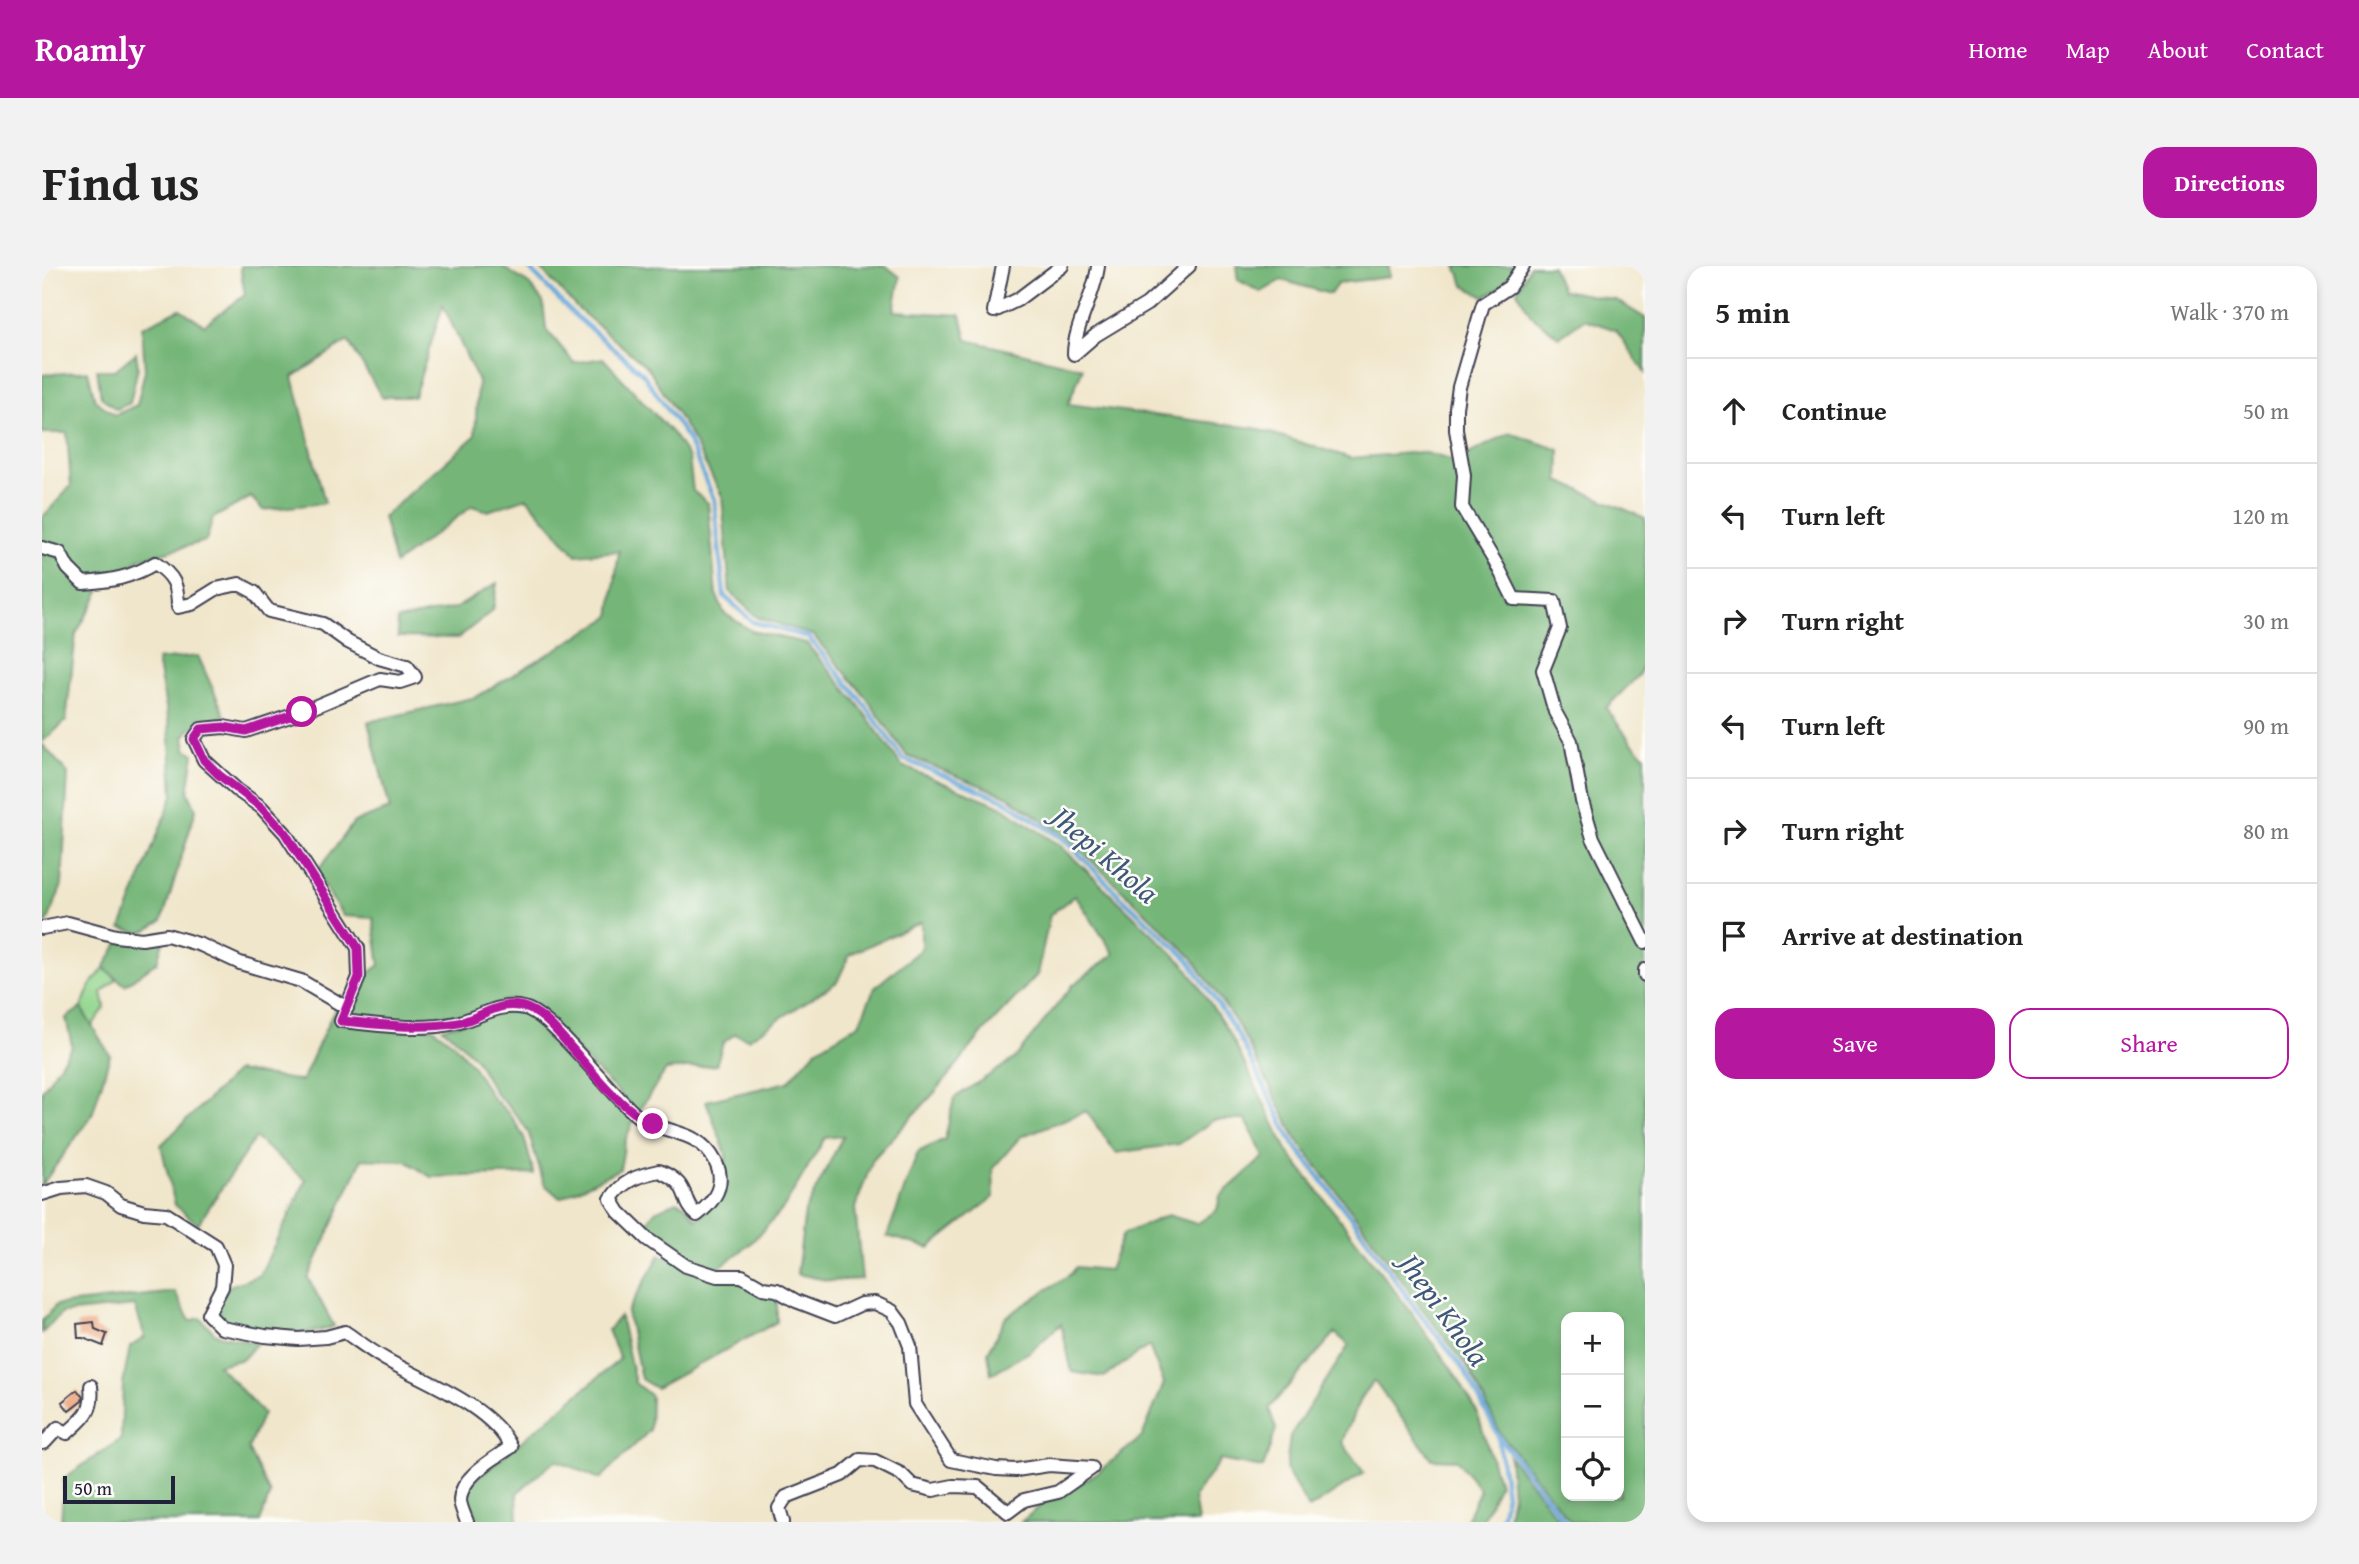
<!DOCTYPE html>
<meta charset="utf-8">
<style>
body{margin:0;font-family:"Gentium Book Plus",serif;background:#f2f2f2;color:#222}
.controls{position:absolute;right:21px;bottom:21px;display:grid;overflow:hidden;border-radius:14px;box-shadow:0 4px 10px #0003}
.controls button{width:63px;height:63px;display:grid;place-items:center;padding:0;border:0;border-bottom:2px solid #e0e0e0;background:#fff;color:#222;font:35px sans-serif}
.scale{position:absolute;left:21px;bottom:18px;width:112px;box-sizing:border-box;padding-left:7px;border:4px solid #22223b;border-top:0;font-size:19px;line-height:24px;white-space:nowrap;color:#22223b;-webkit-text-stroke:5px #fdfcf7;paint-order:stroke}
.stop{position:absolute;width:21px;height:21px;margin:-16px;border:5px solid #b5179e;border-radius:50%;background:#fff}
.stop.end{background:#b5179e;border-color:#fff;box-shadow:0 2px 7px #0008}
.list{margin:0;padding:0;list-style:none}
h2{display:flex;justify-content:space-between;align-items:center;height:91px;margin:0;padding:0 28px;font-size:30px}
h2 small{font-size:23px;font-weight:400;color:#767676}
.list li{display:grid;grid-template-columns:46px 1fr auto;gap:21px;align-items:center;box-sizing:border-box;height:105px;padding:0 28px;border-top:2px solid #e0e0e0}
.list b{display:block;font-size:26px;white-space:nowrap}
.list em{font-size:23px;font-style:normal;color:#767676}
.actions{display:flex;gap:14px;padding:21px 28px}
.actions a{flex:1;padding:16px 0;border:2px solid #b5179e;border-radius:21px;text-align:center;font-size:24px;color:#b5179e}
.actions .main{background:#b5179e;color:#fff}
.icon{flex:none;width:38px;height:38px;fill:none;stroke:currentColor;stroke-width:2;stroke-linecap:round;stroke-linejoin:round}
.map{position:relative;flex:none;width:1603px;height:1256px;overflow:hidden;border-radius:21px}
header{display:flex;align-items:center;gap:42px;box-sizing:border-box;height:98px;padding:0 35px;background:#b5179e;color:#fff}
header strong{font-size:33px}
nav{display:flex;gap:38px;margin-inline-start:auto;font-size:24px}
.intro{display:flex;align-items:center;justify-content:space-between;box-sizing:border-box;height:168px;padding:0 42px}
h1{margin:0;font-size:49px}
.button{padding:18px 32px;border-radius:21px;background:#b5179e;color:#fff;font-size:24px;font-weight:700}
main{display:flex;gap:42px;padding:0 42px}
aside{flex:1;background:#fff;border-radius:21px;box-shadow:0 4px 10px #0003}
.map>svg:first-child{display:block}
.green{fill:#92d58d;stroke:#5a7c64;stroke-width:2}
.forest{fill:#75b678;stroke:#4c6c5a;stroke-width:2;fill-rule:evenodd}
.lines{fill:none;stroke-linecap:round;stroke-linejoin:round}
.stream{stroke:#69a8dc;stroke-width:4.5}
.building{fill:#eda177}
.street-casing{stroke:#413f51;stroke-width:16}
.street{stroke:#fff;stroke-width:12}
.route{stroke:#b5179e;stroke-width:9}
.labels{text-anchor:middle;stroke-width:5;stroke-linejoin:round;paint-order:stroke}
.water-label{font-size:30px;font-style:italic;fill:#3e587b;stroke:#fdfcf7}
</style>
<header>
<strong>Roamly</strong>
<nav><a>Home</a><a>Map</a><a>About</a><a>Contact</a></nav>
</header>
<div class="intro"><h1>Find us</h1><a class="button">Directions</a></div>
<main>
<div class="map">
<svg width="1603" height="1256" viewBox="0 0 1603 1256">
<rect width="100%" height="100%" fill="#fdfcf7"/>
<filter id="ink" filterUnits="userSpaceOnUse"><feTurbulence type="fractalNoise" baseFrequency=".0143" numOctaves="2"/><feDisplacementMap in="SourceGraphic" scale="14" xChannelSelector="R" yChannelSelector="G"/><feConvolveMatrix kernelMatrix="1 2 1 2 8 2 1 2 1" color-interpolation-filters="sRGB"/></filter>
<filter id="wash" filterUnits="userSpaceOnUse"><feTurbulence type="fractalNoise" baseFrequency=".00686" numOctaves="4" result="noise"/><feDisplacementMap in="SourceGraphic" scale="28" xChannelSelector="R" yChannelSelector="G"/><feGaussianBlur stdDeviation="1.57" result="paint"/><feColorMatrix in="noise" values="0 0 0 0 0 0 0 0 0 0 0 0 0 0 0 0 0 1.4 0 .05"/><feComposite in="paint" operator="in"/></filter>
<g filter="url(#wash)">
<rect width="100%" height="100%" fill="#f0e6cb"/>
<path class="green" d="M62 702 75 713 60 726 63 741 50 760 39 742 48 720Z"/>
<g class="forest">
<path d="M198 0H459L487 18 501 36 504 63 532 97 561 92 631 168 647 192 651 225 666 237 674 328 682 347 710 365 764 377 816 438 860 500 959 540 1020 581 1144 700 1189 770 1246 886 1366 1042 1415 1111 1435 1146 1457 1218 1439 1256H1423L1438 1224 1415 1194 1390 1193 1332 1115 1319 1131 1300 1176 1322 1207 1267 1243 1244 1204 1248 1170 1307 1079 1293 1067 1227 1142 1234 1163 1221 1202 1178 1194 1152 1231 1156 1256H979L1003 1236 1019 1230 1056 1206 1100 1171 1122 1117 1107 1080 1062 1111 1030 1106 1019 1058 989 1085 949 1108 946 1086 964 1051 1030 1007 1034 1001 1067 1004 1081 968 1126 949 1155 958 1175 944 1178 930 1222 891 1204 854H1172L1137 878 1074 887 1044 845 978 871 951 902 952 931 887 982 845 970 876 886 903 873 912 832 972 793 1031 719 1072 688 1033 629 1008 649 995 709 943 764 894 825 831 893 813 942 820 1013 789 1015 755 1008 763 945 801 870 783 872 741 943 707 979 675 1003C643 994 626 985 601 962L613 945 635 935 643 939 654 953 671 939 682 924 684 888 664 835 746 816 774 784 817 758 833 721 879 683V656L808 688 795 716 706 773 693 768 681 777 674 799 624 804 596 846 486 737 466 734 417 751 392 755 364 756 308 750 321 712 338 699 331 652 301 650 274 607 312 556 348 543 326 456 434 431 568 351 577 285 534 289 485 232 446 245 430 240 353 298 341 251 433 170 436 115 401 39 372 131H340L306 75 251 111 283 237 221 244 209 231 171 252 164 275 98 293 80 309 43 311 0 279V252L29 220 25 167H0V109L46 105 53 134 73 149 95 139 103 104 100 61 138 43 162 59 203 29Z"/>
<path d="M496 0H844L858 11 852 45 919 49 925 74 1041 102 1026 138 1212 162 1309 192 1379 186 1413 195 1468 167 1518 184 1517 215 1603 252V396L1596 410 1564 442 1591 478 1603 490V1256H1529L1458 1167 1427 1103 1375 1036 1318 956 1255 874 1199 764 1149 690 1026 572 965 530 865 490 823 430 771 369 715 351 688 326 680 230 649 170 606 102 535 42ZM1524 1051H1577V1230H1524Z"/>
<path d="M1194 0H1347V11L1296 17 1288 28 1240 14 1219 26 1196 14Z"/>
<path d="M1414 0H1476L1466 17 1442 31 1422 19Z"/>
<path d="M1488 0H1510L1520 24 1574 34 1603 52V107L1574 64 1542 53 1517 71 1489 49 1475 25Z"/>
<path d="M94 87 96 101 88 137 74 143 59 131 55 104H73Z"/>
<path d="M0 284 15 289 35 317 58 325 34 368 24 455 0 476Z"/>
<path d="M455 317 451 344 416 372 356 371 355 354 414 342Z"/>
<path d="M156 390 184 452C165 453 153 455 142 471L144 483 152 488 146 526 154 543 120 655 100 667 79 662 131 529 127 457 115 394Z"/>
<path d="M0 478 26 507 20 619 5 657H0Z"/>
<path d="M77 676H121L115 696 83 719 62 702Z"/>
<path d="M294 740 302 744 298 755 391 762 411 777 430 799 449 830 469 850 482 871 492 908 389 911 364 895 320 893 266 1012 292 1060C263 1073 194 1071 170 1048L187 1020 218 1009 264 914 213 872 156 958 133 939 119 879 195 805 260 815Z"/>
<path d="M39 742 68 789 50 849 0 919V825L30 780 24 752Z"/>
<path d="M466 744 486 746 504 758 592 853 583 876 578 903 518 932 502 918 486 865 470 844 453 827 433 792 413 772 400 762Z"/>
<path d="M618 989 699 1014 735 1028V1056L614 1122 599 1113 585 1046Z"/>
<path d="M133 1026 148 1055 158 1052 174 1068 215 1077 201 1093 176 1099 221 1147 206 1183 228 1228 218 1256H19L22 1212 79 1173 81 1117 88 1081 103 1071 93 1040 20 1047 0 1067V1055L14 1039Z"/>
<path d="M578 1050 593 1117 609 1130 608 1164 558 1213 514 1194 475 1227 476 1255 429 1256 423 1233 427 1219 578 1093 566 1064Z"/>
<path d="M1467 1190 1519 1256H1465L1470 1229Z"/>
</g>
<g class="lines">
<g class="stream">
<path d="M485 0 529 46 601 108 646 173 672 234 682 330 711 356 766 371 820 435 861 493 962 534 1024 575 1077 629 1146 693 1195 767 1251 877 1314 958 1371 1039 1423 1105 1456 1169 1464 1229 1458 1256"/>
<path d="M1456 1170 1524 1256"/>
</g>
</g>
<g id="blocks">
<g class="building">
<path d="M52 1056 53 1063 65 1068 61 1080 41 1072H36L35 1058Z"/>
<path d="M35 1124 41 1131 40 1135 27 1145 20 1136Z"/>
</g>
</g>
</g>
<g filter="url(#ink)">
<use href="#blocks" fill-opacity="0" stroke="#413f51" stroke-width="2"/>
<g class="lines">
<defs>
<g id="street">
<path d="M961 0 952 45 975 34 1020 0"/>
<path d="M1056 0C1053 29 1032 60 1032 88L1054 69 1105 38 1147 0"/>
<path d="M1481 0 1467 21 1441 38 1417 121 1414 142V164L1422 209 1420 241 1456 301 1472 333 1512 335 1518 362 1501 404 1513 446 1529 475 1540 535 1551 572 1603 676"/>
<path d="M0 282 18 287 26 302 41 317C68 315 89 312 113 297 132 310 136 319 136 341L150 338 174 323 197 318 212 326 227 345 281 358 306 376 337 392 365 400 373 411 358 416 338 413 260 446 204 465 182 461 159 463 152 473 162 494 195 524 219 541 243 567 316 682 317 711 299 755C331 758 363 763 395 760 403 759 413 758 421 755 443 748 458 737 482 742 508 747 567 826 593 848 618 870 655 860 673 895 685 918 673 935 655 949 637 934 651 919 617 905 597 909 580 915 569 933L577 946 605 973 644 1000 675 1010H700L721 1022 735 1024 754 1035 793 1050 819 1038 833 1037 850 1045 859 1057 868 1080 873 1138 909 1194 954 1203 974 1204 1007 1199 1050 1202 1016 1226 982 1234 966 1246 936 1221 911 1220 891 1224 870 1219 859 1208 833 1195 818 1194 800 1209 744 1231 737 1242 741 1256"/>
<path d="M0 662 26 657 74 670 100 673 125 669 159 679 198 697 259 715 305 742"/>
<path d="M1603 704V709"/>
<path d="M0 928 19 922 44 920 64 927 79 939 102 946 124 948 174 980 182 999 180 1021 166 1048 180 1062 223 1070 256 1073 284 1071 303 1066C316 1075 329 1085 343 1093 383 1116 448 1139 469 1181 452 1193 419 1210 418 1234 418 1240 423 1250 425 1256"/>
<path d="M0 1177 3 1176 16 1162 25 1167C43 1151 52 1145 49 1120"/>
</g>
</defs>
<use href="#street" class="street-casing"/>
<use href="#street" class="street"/>
</g>
</g>
<g class="lines" filter="url(#ink)">
<path class="route" d="M260 446 204 465 182 461 159 463 152 473 162 494 177 509 219 541 243 567 316 682 317 711 299 755C338 758 376 764 416 757 440 752 460 731 487 743 503 750 515 765 526 778 552 807 576 841 611 858"/>
</g>
<g class="labels">
<g class="water-label">
<text transform="translate(1063 589) rotate(41)" y="10">Jhepi Khola</text>
<text transform="translate(1402 1044) rotate(54)" y="10">Jhepi Khola</text>
</g>
</g>
</svg>
<div class="controls">
<button>+</button>
<button>−</button>
<button><svg class="icon" aria-label="locate" viewBox="0 0 24 24"><circle cx="12" cy="12" r="6"/><path d="M12 2v4M12 18v4M2 12h4M18 12h4"/></svg></button>
</div>
<div class="scale">50 m</div>
<div class="stop" style="left:260px;top:446px"></div>
<div class="stop end" style="left:611px;top:858px"></div>
</div>
<aside>
<h2>5 min<small>Walk · 370 m</small></h2>
<ul class="list">
<li><svg class="icon" aria-label="ahead" viewBox="0 0 24 24"><path d="M12 20V5M6 11l6-6 6 6"/></svg><div><b>Continue</b></div><em>50 m</em></li>
<li><svg class="icon" aria-label="left" viewBox="0 0 24 24"><path d="M17 20v-9H6M10 6l-5 5 5 5"/></svg><div><b>Turn left</b></div><em>120 m</em></li>
<li><svg class="icon" aria-label="right" viewBox="0 0 24 24"><path d="M7 20v-9h11M14 6l5 5-5 5"/></svg><div><b>Turn right</b></div><em>30 m</em></li>
<li><svg class="icon" aria-label="left" viewBox="0 0 24 24"><path d="M17 20v-9H6M10 6l-5 5 5 5"/></svg><div><b>Turn left</b></div><em>90 m</em></li>
<li><svg class="icon" aria-label="right" viewBox="0 0 24 24"><path d="M7 20v-9h11M14 6l5 5-5 5"/></svg><div><b>Turn right</b></div><em>80 m</em></li>
<li><svg class="icon" aria-label="arrive" viewBox="0 0 24 24"><path d="M6 21V4h12l-3 4 3 4H6"/></svg><div><b>Arrive at destination</b></div></li>
</ul>
<div class="actions"><a class="main">Save</a><a>Share</a></div>
</aside>
</main>
